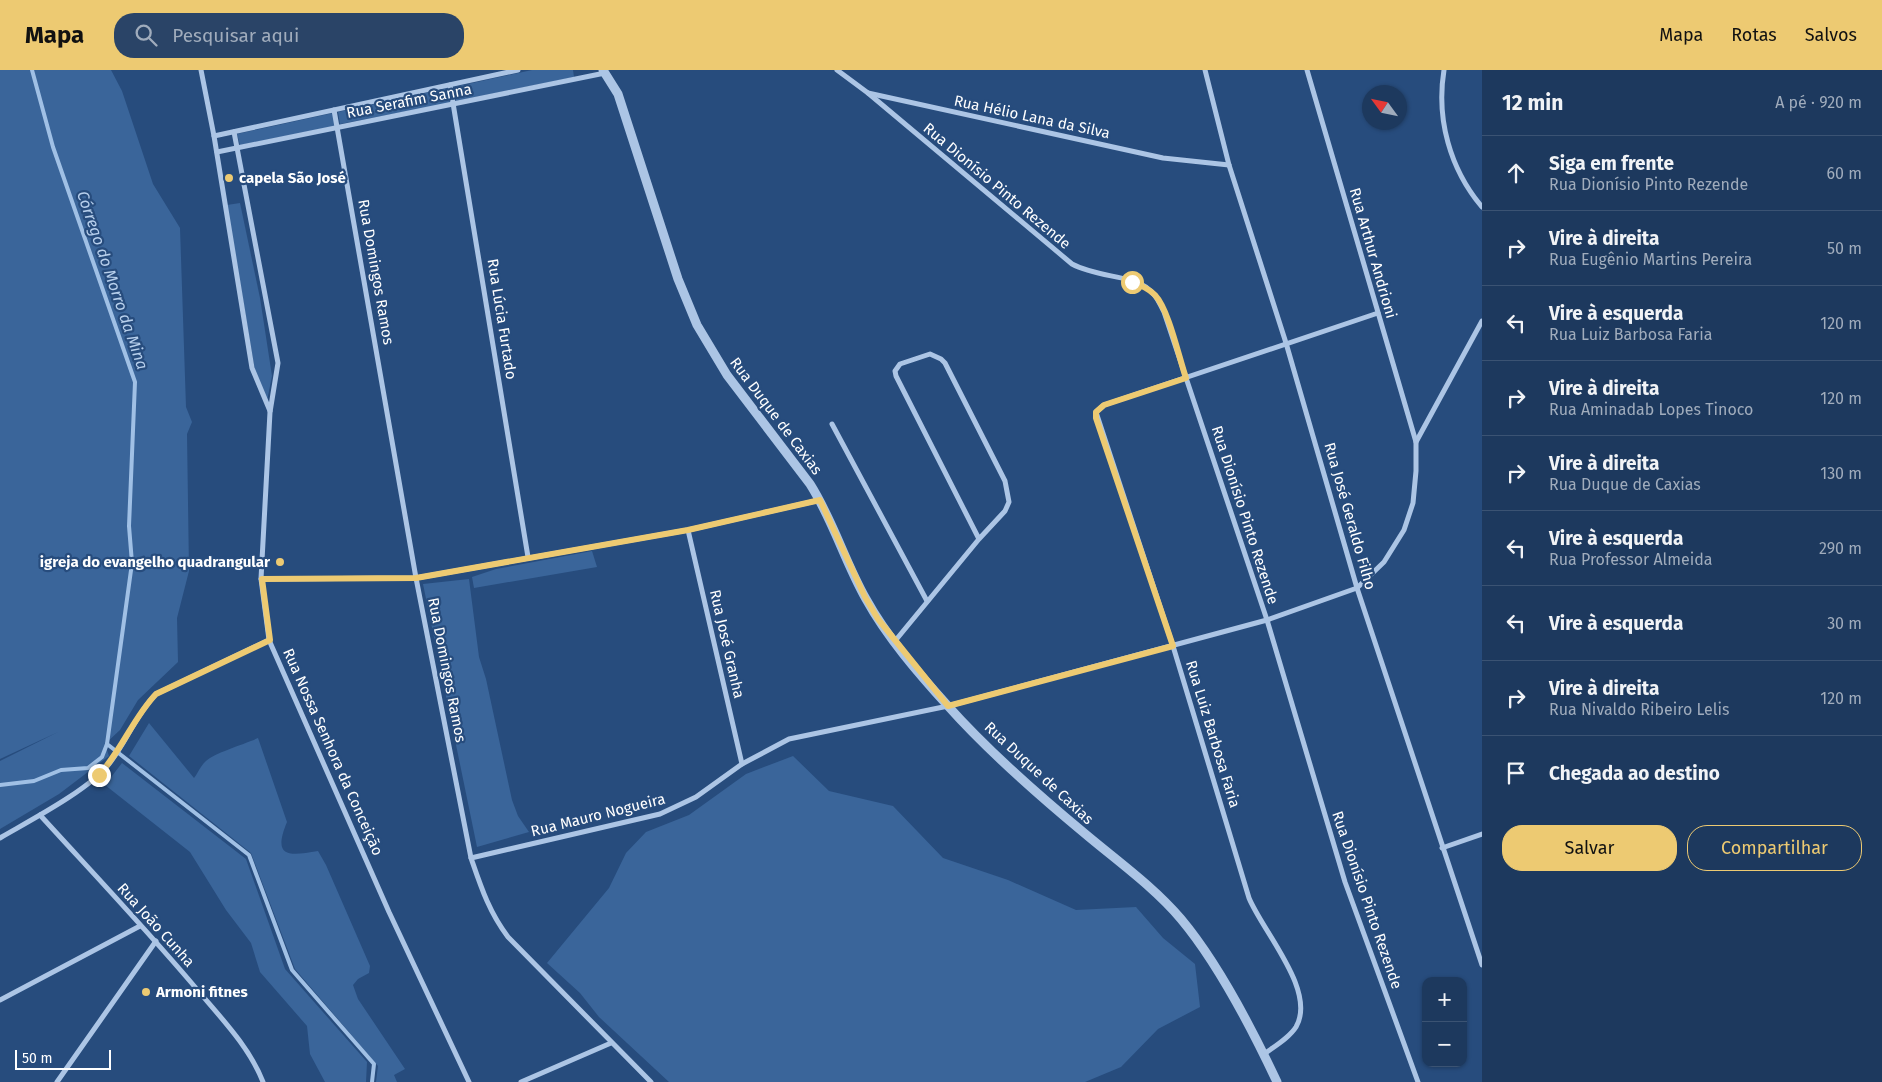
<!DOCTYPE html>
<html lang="pt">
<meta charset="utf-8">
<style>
body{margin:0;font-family:"Fira Sans",sans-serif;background:#2a4467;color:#f1f3f6}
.controls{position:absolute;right:15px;bottom:15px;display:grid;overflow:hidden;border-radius:10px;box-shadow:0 1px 4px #0004}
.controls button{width:45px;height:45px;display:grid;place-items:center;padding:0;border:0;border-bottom:1px solid #3b5373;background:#1d395e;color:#f1f3f6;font:25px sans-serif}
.compass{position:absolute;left:1362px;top:15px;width:45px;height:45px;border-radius:50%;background:#1d395e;box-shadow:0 1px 4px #0004;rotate:303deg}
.scale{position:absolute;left:15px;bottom:12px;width:96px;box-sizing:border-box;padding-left:5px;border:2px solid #fff;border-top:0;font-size:14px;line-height:18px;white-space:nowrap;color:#fff;-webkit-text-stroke:4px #274c7d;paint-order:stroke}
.stop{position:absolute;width:15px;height:15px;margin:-11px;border:4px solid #edca72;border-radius:50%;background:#fff}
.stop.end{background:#edca72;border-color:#fff;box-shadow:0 1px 5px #0008}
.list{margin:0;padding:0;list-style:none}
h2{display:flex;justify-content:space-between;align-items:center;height:65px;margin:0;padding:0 20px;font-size:21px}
h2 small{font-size:16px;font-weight:400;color:#a0acbc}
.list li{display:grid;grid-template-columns:32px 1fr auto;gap:15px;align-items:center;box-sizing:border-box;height:75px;padding:0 20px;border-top:1px solid #3b5373}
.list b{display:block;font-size:19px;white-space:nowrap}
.list p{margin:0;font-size:16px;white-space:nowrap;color:#a0acbc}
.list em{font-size:16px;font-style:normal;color:#a0acbc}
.actions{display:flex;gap:10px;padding:15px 20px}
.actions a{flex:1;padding:11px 0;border:1px solid #edca72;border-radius:20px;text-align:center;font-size:18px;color:#edca72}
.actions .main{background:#edca72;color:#111}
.icon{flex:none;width:28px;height:28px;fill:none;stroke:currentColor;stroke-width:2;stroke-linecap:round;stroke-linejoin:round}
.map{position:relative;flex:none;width:1482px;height:1012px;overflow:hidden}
header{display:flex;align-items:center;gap:30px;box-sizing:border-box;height:70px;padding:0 25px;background:#edca72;color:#111}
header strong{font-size:24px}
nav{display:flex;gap:28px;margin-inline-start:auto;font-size:18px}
.search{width:350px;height:45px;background:#2a4467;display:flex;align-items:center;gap:12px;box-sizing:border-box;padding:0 18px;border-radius:20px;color:#a0acbc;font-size:19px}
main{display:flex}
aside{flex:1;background:#1d395e}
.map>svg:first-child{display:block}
.green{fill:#3a659a}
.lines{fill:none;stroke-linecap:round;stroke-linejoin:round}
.stream{stroke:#a0c0e5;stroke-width:4}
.minor{stroke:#acc5e5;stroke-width:5}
.tertiary{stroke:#acc5e5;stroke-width:9}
.route{stroke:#edca72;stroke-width:6}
.poi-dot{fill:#edca72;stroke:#274c7d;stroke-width:2}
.labels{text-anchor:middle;stroke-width:4.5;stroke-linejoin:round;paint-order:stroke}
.street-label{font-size:15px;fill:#fff;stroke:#274c7d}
.poi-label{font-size:15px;font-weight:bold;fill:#fff;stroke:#274c7d;text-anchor:start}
.water-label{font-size:16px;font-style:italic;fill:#b7cfec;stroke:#274c7d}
</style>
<header>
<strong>Mapa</strong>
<div class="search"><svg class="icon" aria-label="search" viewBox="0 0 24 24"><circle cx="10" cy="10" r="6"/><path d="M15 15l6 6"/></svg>Pesquisar aqui</div>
<nav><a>Mapa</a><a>Rotas</a><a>Salvos</a></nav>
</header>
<main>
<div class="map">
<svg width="1482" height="1012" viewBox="0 0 1482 1012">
<rect width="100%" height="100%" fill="#274c7d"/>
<g class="green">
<path d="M0 0H111L122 21 153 114 180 158 186 337 192 352 187 364 189 501 177 548 178 592 138 630 120 660 105 674 109 686 59 724 0 759V691L58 662 0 689Z"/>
<path d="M532 0H573L574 7 456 31 454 17Z"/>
<path d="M448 18 450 33 340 54 338 42Z"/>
<path d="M333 43 335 56 240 75 237 64Z"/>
<path d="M240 133 260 228 272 306 267 331 255 301 227 135Z"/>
<path d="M592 481 597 497 474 518 472 507 496 499Z"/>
<path d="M469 509 479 587 486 609 512 730 518 746 529 762 477 777 423 514Z"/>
<path d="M149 653 194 708C198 703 201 695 206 691 214 683 245 674 258 668L287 752C272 788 289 786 318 781L326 795 370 896 369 903 358 909 353 915 358 929 405 999 394 1005 397 1012H376L378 996 295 899 251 783 129 686Z"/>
<path d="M793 686 829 721 893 736 943 788 1008 810 1076 840 1136 837 1163 868 1195 894 1200 937 1158 959 1121 997 1085 1012H669L599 947 580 923 547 893 609 818 626 783 646 762 689 745 746 704Z"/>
<path d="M122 693 246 789 285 899 367 992 366 1012H325L310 984 307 956 260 902 251 873 226 840 190 782 105 715Z"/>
</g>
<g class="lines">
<g class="stream">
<path d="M32 0 53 77 135 312 129 456 132 493 107 674 249 785 292 900 374 994 372 1012"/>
<path d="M0 715 34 711 61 700 88 698 102 687 107 674"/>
</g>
<g class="minor">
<path d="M201 0 214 66 252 298 270 341"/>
<path d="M837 0 868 23 1163 88 1229 95"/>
<path d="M1205 0 1229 95 1286 273 1357 518 1482 895"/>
<path d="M1307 0 1416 372"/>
<path d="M1444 0C1436 49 1450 99 1482 137"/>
<path d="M450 15 528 487"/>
<path d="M868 23 1072 194C1096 207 1128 205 1146 217 1155 223 1159 232 1164 242L1267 550 1345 812 1418 1012"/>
<path d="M334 40 416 508 471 788C481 817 489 842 508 867L651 1012"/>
<path d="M234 62 278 293 270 342 261 509 269 570 389 842 469 1012"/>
<path d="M214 66 518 0"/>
<path d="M217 82 605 3"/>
<path d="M832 354 927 531"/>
<path d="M688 460 742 694"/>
<path d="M261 509 416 508 688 460 820 430"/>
<path d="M895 571 979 469 1005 441 1009 432 1005 411 945 293 941 289 930 284 900 294 895 301 896 306 979 469"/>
<path d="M40 745C92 802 145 858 195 917 220 947 249 976 263 1012"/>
<path d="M0 768C29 751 89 720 109 694 127 671 135 646 156 624L269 570"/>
<path d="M1442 778 1482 764"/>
<path d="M471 788 660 744 696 727 742 694 789 669 948 636 1267 550 1357 518 1384 492 1404 460 1413 433 1416 401V372L1482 251"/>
<path d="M0 930 140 856"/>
<path d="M1264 984C1275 976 1289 968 1296 957 1317 921 1263 862 1249 828L1173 576 1096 342 1104 335 1378 243"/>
<path d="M57 1012 156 871"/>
<path d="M521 1012 611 973"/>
</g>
<path class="tertiary" d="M603 0 618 24 678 209 697 255 727 305 810 414C833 450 845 492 866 529 887 567 918 603 948 636 989 682 1036 723 1083 762 1116 790 1153 816 1181 849 1217 892 1253 961 1277 1012"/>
</g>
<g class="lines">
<path class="route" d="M99 705C122 680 133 648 156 624L270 570 262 509 416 508 688 460 820 430 865 527 878 549 948 636 1173 576 1096 348V342L1104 335 1186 308C1179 288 1169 240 1155 225 1148 218 1141 215 1132 212"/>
</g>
<g class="poi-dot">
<circle cx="229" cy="108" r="5"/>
<circle cx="280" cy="492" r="5"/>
<circle cx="146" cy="922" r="5"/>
</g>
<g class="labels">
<g class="street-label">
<text transform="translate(409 31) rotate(-11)" y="5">Rua Serafim Sanna</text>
<text transform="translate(1032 47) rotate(12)" y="5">Rua Hélio Lana da Silva</text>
<text transform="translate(997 116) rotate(40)" y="5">Rua Dionísio Pinto Rezende</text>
<text transform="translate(1373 183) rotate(74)" y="5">Rua Arthur Andrioni</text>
<text transform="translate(376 202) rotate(80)" y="5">Rua Domingos Ramos</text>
<text transform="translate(502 249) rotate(81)" y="5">Rua Lúcia Furtado</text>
<text transform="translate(776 346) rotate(53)" y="5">Rua Duque de Caxias</text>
<text transform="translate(1245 445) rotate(72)" y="5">Rua Dionísio Pinto Rezende</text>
<text transform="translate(1350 446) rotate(74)" y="5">Rua José Geraldo Filho</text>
<text transform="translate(727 574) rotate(77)" y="5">Rua José Granha</text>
<text transform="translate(447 600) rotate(79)" y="5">Rua Domingos Ramos</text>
<text transform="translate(1213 664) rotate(73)" y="5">Rua Luiz Barbosa Faria</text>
<text transform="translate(333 682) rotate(66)" y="5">Rua Nossa Senhora da Conceição</text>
<text transform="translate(1039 703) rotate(43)" y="5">Rua Duque de Caxias</text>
<text transform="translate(598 745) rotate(-14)" y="5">Rua Mauro Nogueira</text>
<text transform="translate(1367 830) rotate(71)" y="5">Rua Dionísio Pinto Rezende</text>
<text transform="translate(156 855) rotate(48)" y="5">Rua João Cunha</text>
</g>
<g class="poi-label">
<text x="239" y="113">capela São José</text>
<text x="270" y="497" text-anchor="end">igreja do evangelho quadrangular</text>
<text x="156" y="927">Armoni fitnes</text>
</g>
<g class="water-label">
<text transform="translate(113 210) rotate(71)" y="6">Córrego do Morro da Mina</text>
</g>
</g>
</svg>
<div class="controls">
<button>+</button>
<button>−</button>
</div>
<svg class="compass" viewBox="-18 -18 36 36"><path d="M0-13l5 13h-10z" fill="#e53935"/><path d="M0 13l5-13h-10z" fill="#a0acbc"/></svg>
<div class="scale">50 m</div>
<div class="stop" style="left:1132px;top:212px"></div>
<div class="stop end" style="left:99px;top:705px"></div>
</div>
<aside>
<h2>12 min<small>A pé · 920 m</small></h2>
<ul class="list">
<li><svg class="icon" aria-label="ahead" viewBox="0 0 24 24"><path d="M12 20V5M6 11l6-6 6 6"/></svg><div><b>Siga em frente</b><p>Rua Dionísio Pinto Rezende</p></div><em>60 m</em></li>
<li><svg class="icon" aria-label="right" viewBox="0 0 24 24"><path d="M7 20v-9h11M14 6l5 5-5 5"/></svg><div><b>Vire à direita</b><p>Rua Eugênio Martins Pereira</p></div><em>50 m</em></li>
<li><svg class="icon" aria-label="left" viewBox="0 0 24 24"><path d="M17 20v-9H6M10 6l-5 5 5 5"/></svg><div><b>Vire à esquerda</b><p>Rua Luiz Barbosa Faria</p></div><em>120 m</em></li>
<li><svg class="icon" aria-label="right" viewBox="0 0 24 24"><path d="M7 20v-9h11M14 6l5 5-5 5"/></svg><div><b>Vire à direita</b><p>Rua Aminadab Lopes Tinoco</p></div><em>120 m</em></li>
<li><svg class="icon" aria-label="right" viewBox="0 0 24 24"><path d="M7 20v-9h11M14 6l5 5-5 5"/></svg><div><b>Vire à direita</b><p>Rua Duque de Caxias</p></div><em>130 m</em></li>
<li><svg class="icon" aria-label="left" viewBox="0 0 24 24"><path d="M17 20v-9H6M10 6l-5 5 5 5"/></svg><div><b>Vire à esquerda</b><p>Rua Professor Almeida</p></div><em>290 m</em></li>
<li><svg class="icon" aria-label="left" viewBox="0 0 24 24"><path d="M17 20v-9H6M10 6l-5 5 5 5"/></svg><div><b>Vire à esquerda</b></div><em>30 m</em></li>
<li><svg class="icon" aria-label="right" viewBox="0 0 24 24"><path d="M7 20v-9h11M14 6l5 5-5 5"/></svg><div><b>Vire à direita</b><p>Rua Nivaldo Ribeiro Lelis</p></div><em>120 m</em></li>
<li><svg class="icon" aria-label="arrive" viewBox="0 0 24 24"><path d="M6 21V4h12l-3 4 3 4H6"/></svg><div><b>Chegada ao destino</b></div></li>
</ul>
<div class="actions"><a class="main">Salvar</a><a>Compartilhar</a></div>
</aside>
</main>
